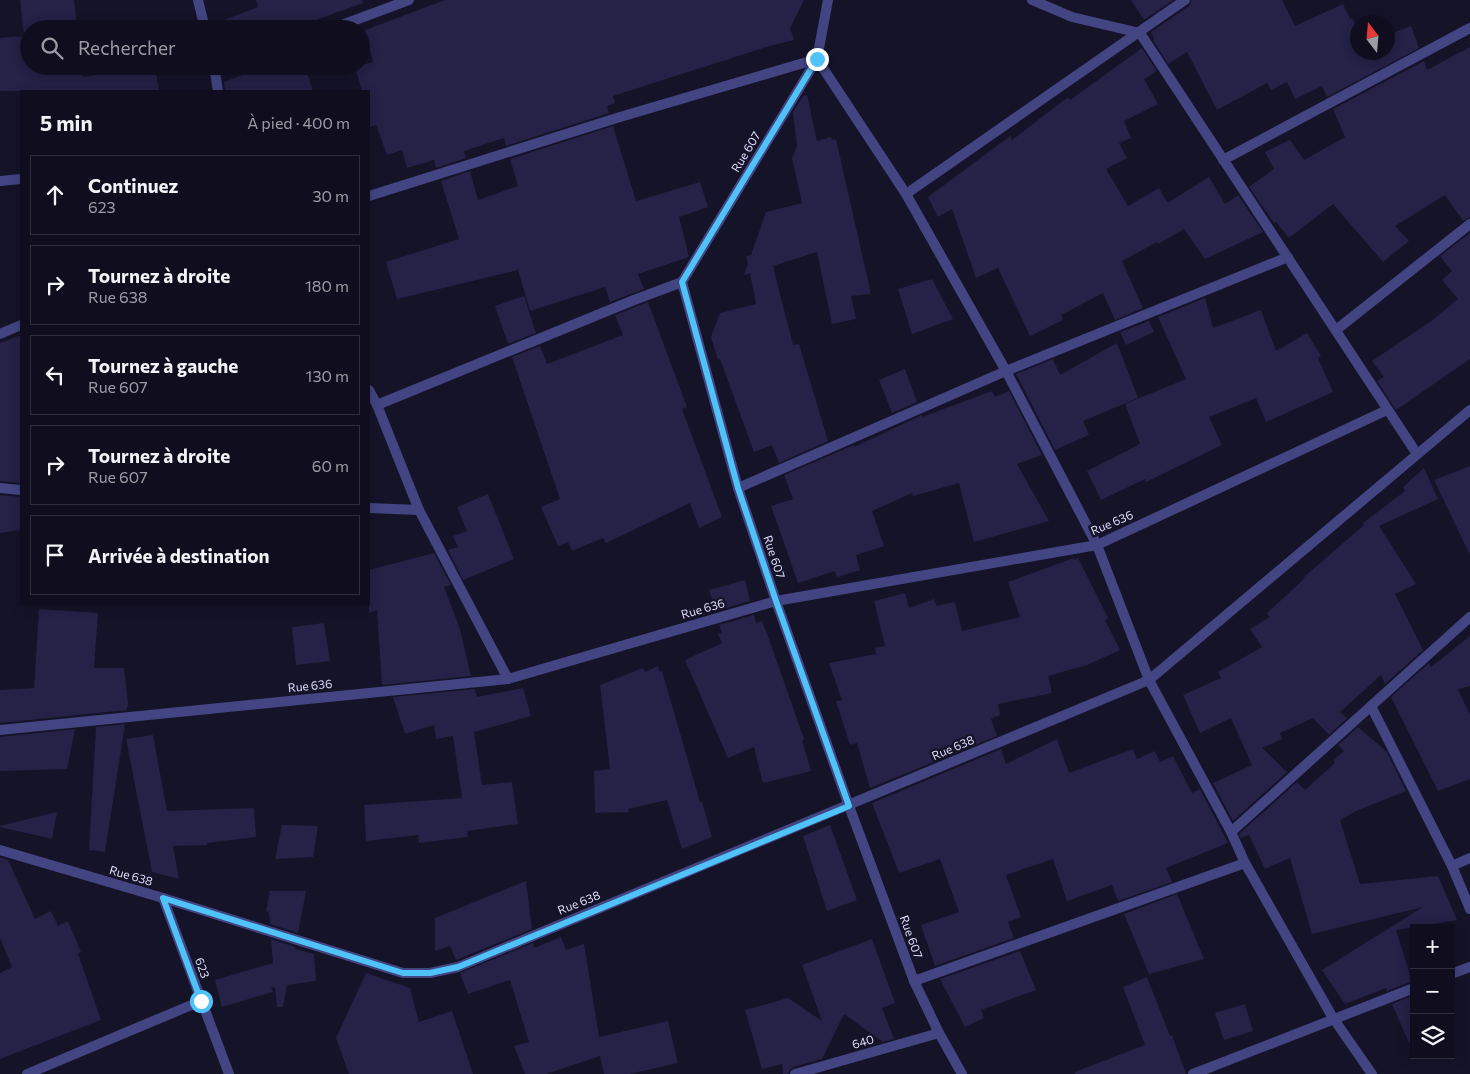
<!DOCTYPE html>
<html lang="fr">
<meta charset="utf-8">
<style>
body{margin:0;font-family:Commissioner,sans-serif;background:#1e1c2b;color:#f1f3f6}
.controls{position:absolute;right:15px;bottom:15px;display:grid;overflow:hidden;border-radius:0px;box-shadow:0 2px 12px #0003}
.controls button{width:45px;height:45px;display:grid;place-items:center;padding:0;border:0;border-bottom:1px solid #302e3c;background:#100e1e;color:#f1f3f6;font:25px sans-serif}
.compass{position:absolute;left:1350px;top:15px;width:45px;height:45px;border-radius:50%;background:#100e1e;box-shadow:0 2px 12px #0003;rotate:344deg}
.stop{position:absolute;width:15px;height:15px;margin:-11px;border:4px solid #4fc3f7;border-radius:50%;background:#fff}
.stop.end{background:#4fc3f7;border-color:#fff;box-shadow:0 1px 5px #0008}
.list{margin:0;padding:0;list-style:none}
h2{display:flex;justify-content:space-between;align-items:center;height:65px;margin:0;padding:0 20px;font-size:21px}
h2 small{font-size:16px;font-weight:400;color:#9c9ca4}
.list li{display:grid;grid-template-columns:32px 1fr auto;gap:15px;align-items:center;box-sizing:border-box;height:80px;margin:0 10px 10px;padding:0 10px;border:1px solid #302e3c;border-radius:0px}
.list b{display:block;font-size:19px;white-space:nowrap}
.list p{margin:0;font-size:16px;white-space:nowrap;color:#9c9ca4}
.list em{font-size:16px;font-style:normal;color:#9c9ca4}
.icon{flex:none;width:28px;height:28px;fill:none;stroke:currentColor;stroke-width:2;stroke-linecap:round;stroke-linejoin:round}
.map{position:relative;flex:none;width:1470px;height:1074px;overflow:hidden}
.search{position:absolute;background:#100e1e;box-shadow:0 2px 12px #0003;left:20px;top:20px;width:350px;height:55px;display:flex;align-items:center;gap:12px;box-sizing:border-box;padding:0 18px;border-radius:28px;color:#9c9ca4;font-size:19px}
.panel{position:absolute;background:#100e1e;box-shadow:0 2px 12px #0003;left:20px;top:90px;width:350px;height:515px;border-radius:0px}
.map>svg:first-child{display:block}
.building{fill:#252147}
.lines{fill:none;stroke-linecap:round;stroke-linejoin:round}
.street{stroke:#424582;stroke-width:10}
.route{stroke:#4fc3f7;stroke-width:6}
.labels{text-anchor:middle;stroke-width:5;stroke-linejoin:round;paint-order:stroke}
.street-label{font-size:12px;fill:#deddfc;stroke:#151328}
</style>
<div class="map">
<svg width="1470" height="1074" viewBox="0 0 1470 1074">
<rect width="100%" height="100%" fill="#151328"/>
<g class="building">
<path d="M20 0H74L77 29H29V66H81L83 77 155 66 159 91H0V38L24 36Z"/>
<path d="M256 0H362L363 3 291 29H212L211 25 258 7Z"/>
<path d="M445 0H804L790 28 794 40 766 47 613 96 615 103 607 106 609 113 506 146 504 138 464 151 466 158 436 168 434 160 407 168 402 150 387 155 376 125 369 127V91H362L355 67 373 62 365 30Z"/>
<path d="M1131 0H1173L1144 20Z"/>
<path d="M1192 0H1282L1295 26 1343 4 1350 19 1352 18 1358 31V52H1388V35L1411 26 1419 48 1327 97 1322 86 1295 99 1287 82 1271 90 1267 83 1217 110 1187 52 1168 64 1153 40 1154 39 1151 32 1189 6Z"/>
<path d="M1470 47V217L1463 221 1445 195 1395 226 1409 241 1383 262 1333 204 1289 238 1276 222 1274 223 1249 187 1274 169 1265 152 1290 140 1304 160 1345 137 1333 109 1424 61 1427 70Z"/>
<path d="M1142 48 1157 71 1144 79 1158 104 1124 121 1131 138 1119 143 1127 158 1106 169 1128 206 1159 188 1167 202H1169L1209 177 1225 204 1238 195 1263 232 1205 259 1184 229 1158 244 1157 242 1122 261 1143 308 1115 320 1103 293 1061 315 1063 320 1030 336 998 268 976 278 952 209 938 217 928 197 1010 136 1012 140 1068 97 1070 100Z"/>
<path d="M266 66H305L313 91H225L224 82Z"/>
<path d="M807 95 817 141 831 137 832 140 836 139 871 294 851 296 856 319 832 324 817 252 773 266 793 345 799 344 828 441 779 463 772 445 754 452 720 359 718 360 711 337 720 313 756 304 750 273 744 275 748 264 746 256 751 255 766 212 802 203 792 158 797 146 793 112 803 96Z"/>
<path d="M613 126 636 201 700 182 708 207 679 217 689 257 638 274 644 289 610 302 605 287 530 311 518 270 397 299 386 262 459 239 441 181 470 171 478 200 518 186 510 159Z"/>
<path d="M1470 233V359L1396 410 1377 381 1384 377 1372 361 1430 322 1458 299 1442 280 1452 271 1440 256Z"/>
<path d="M932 279 953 319 912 334 898 289Z"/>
<path d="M524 296 536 333 508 344 495 306Z"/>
<path d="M1205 298 1213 328 1261 310 1276 351 1307 333 1321 356 1318 358 1333 392 1266 422 1256 398 1209 417 1222 445 1146 482 1145 479 1101 500 1087 471 1140 444 1125 404 1186 379 1158 317Z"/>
<path d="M648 302 687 407 682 409 722 517 699 528 690 503 606 543 603 538 572 551 568 542 558 546 541 507 560 499 512 357 540 346 547 364 623 335 615 315Z"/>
<path d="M1149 321 1154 332 1126 345 1120 332Z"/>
<path d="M21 335V483L0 481V343Z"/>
<path d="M1117 343 1138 398 1083 421 1089 435 1055 450 1016 374 1053 359 1060 375Z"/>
<path d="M905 369 917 402 892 413 879 380Z"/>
<path d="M992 391 995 397 1009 391 1042 455 1017 464 1049 521 974 542 959 483 913 496 912 493 872 511 884 546 856 555 860 570 837 577 835 571 798 583 771 506 793 499 784 475 854 445V447L922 415V417Z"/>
<path d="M1470 466V555L1434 480Z"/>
<path d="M1424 468 1438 499 1379 526 1416 584 1395 594 1423 650 1385 684 1381 675 1340 712 1347 718 1329 735 1313 718 1280 733 1282 739 1262 748 1287 772 1233 821 1213 783 1252 765 1231 718 1200 733 1183 695 1221 678 1218 672 1262 647 1250 629 1270 617 1267 613 1304 579 1303 578 1364 525 1363 523 1405 491 1403 487Z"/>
<path d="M488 494 514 559 463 580 448 550 458 547 453 536 467 531 457 507Z"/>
<path d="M0 495 21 497V530L0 533Z"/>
<path d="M434 553 451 585 444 587 460 629 471 676 382 685 377 610 369 613V570Z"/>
<path d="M1074 558 1075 560 1078 558 1108 618 1105 620 1120 650 1087 665 1048 676 1052 693 998 704 1000 715 991 719 997 736 870 788 857 743 850 745 836 701 842 700 829 663 876 654 875 648 885 646 874 601 905 593 909 608 934 599 937 606 955 602 962 631 1020 617 1008 582Z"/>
<path d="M745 580 750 601 716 611 709 590Z"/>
<path d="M39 609 98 613 94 668H124L128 703 127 710 0 723V690L34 688Z"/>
<path d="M754 615 756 623 762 621 769 639 804 739 802 740 811 771 763 783 754 747 728 758 685 660 722 643 718 634 722 633 719 625Z"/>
<path d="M324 623 330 661 296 665 292 627Z"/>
<path d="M1470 636V686L1458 689 1470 715V779L1438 791 1391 697 1429 663 1431 667Z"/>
<path d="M658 666 660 672 662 671 700 802H702L712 837 682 849 667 800 628 809 629 812 595 813 594 771 610 769 600 685 643 668 645 672Z"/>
<path d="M523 688 531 716 474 732 482 785 512 782 518 824 467 831 468 837 419 843 418 835 366 841 364 805 462 798 453 736 436 739 434 725 405 734 393 697 475 689 477 697Z"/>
<path d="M125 724 105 852 89 850 96 727Z"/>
<path d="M1358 727 1387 752 1406 791 1356 811 1340 820 1360 884 1438 876 1457 920 1396 930 1412 981 1387 991 1386 988 1345 1004 1322 970 1423 907 1312 934 1290 858 1265 869 1249 835 1241 838 1239 834 1297 782 1305 790 1335 763 1333 761 1344 751 1338 745Z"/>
<path d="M75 729 67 769 0 771V737Z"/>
<path d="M153 735 167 811 254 808 256 837 207 843V845L173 846 179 879 152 872 126 739Z"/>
<path d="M1057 739 1069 773 1133 749 1137 759 1155 751 1160 762 1173 756 1192 793 1200 789 1228 843 1166 868 1172 882 1118 901 1112 885 1067 901 1053 859 1006 875 1021 917 1008 922 1014 938 935 966 921 925 959 912 940 859 899 873 872 803 1001 749 1006 764Z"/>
<path d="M57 812 52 839 0 827V826Z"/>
<path d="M282 825 318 826 313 857 275 859Z"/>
<path d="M830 825 857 900 827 911 803 836Z"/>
<path d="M0 857 8 860 35 919 51 911 58 926 68 921 81 952 78 954 101 1020 0 1059V973L12 967 0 938Z"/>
<path d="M526 881 532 929 456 960 450 946 435 951V918Z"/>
<path d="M270 891H306L298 933 270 924 269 912 266 911Z"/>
<path d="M1177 894 1204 959 1149 974 1124 914Z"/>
<path d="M561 937 566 950 584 944 599 1037 668 1021 678 1063 629 1074H604L600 1056 546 1074H525L514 1046 529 1042 510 980 468 994 460 973 533 943 534 948Z"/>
<path d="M271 939 295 947V949L314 954 316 981 287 985 283 1007H277L275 987 271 988 273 992 222 1007 215 980 273 963Z"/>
<path d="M872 939 895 1003 882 1008 894 1039 883 1042 844 1014 822 1059 793 1067 790 1070 788 1074H783L782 1064 762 1069 745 1010 788 998 822 1021 802 965Z"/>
<path d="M1020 951 1036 990 981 1010 984 1018 965 1027 940 979Z"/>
<path d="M366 973 410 988 419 1022 452 1011 473 1074H349L336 1038Z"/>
<path d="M1147 977 1170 1036 1172 1035 1186 1074H1075V1072L1145 1045 1123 987Z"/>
<path d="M1414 995V1054L1392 1004Z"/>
<path d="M1245 1004 1253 1031 1224 1040 1215 1013Z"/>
</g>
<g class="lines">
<g class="street">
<path d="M198 0 205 29"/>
<path d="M828 0 817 59 682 282 738 488 776 601 849 806 914 981 939 1033 962 1074"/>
<path d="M1032 0 1072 17 1140 33 1417 454"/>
<path d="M331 29 409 0"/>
<path d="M817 59 906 194 1006 371 1097 545 1149 680 1231 832 1245 863 1333 1018 1372 1074"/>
<path d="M214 66 218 91"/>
<path d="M215 71 229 66"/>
<path d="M1223 160 1470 28"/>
<path d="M0 181 21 179"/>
<path d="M906 194 1185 0"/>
<path d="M369 196 620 117 817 59"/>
<path d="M1336 330 1470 224"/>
<path d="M0 334 21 325"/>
<path d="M369 390 377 405 419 510 508 679"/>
<path d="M377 405 634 300 682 282"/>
<path d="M0 488 21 490"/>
<path d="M738 488 1006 371 1288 257"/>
<path d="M369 508 419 510"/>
<path d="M1371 706 1452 866 1470 909"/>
<path d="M0 730 508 679 776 601 1097 545 1387 410"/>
<path d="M1231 832 1470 617"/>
<path d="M0 850 163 898 403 973H430L458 967 1149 680 1470 410"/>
<path d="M1452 866 1470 858"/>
<path d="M163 898 229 1074"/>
<path d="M1451 974 1470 967"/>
<path d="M914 981 1245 863"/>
<path d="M27 1074 201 1001"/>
<path d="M795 1074 939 1033"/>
<path d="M1193 1074 1414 988"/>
</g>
</g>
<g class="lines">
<path class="route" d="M201 1001 163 898 403 973H430L458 967 849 806 776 601 738 488 682 282 817 59"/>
</g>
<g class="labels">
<g class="street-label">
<text transform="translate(746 152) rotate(-59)" y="4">Rue 607</text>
<text transform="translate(1112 523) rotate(-23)" y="4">Rue 636</text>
<text transform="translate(774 557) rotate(72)" y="4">Rue 607</text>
<text transform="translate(703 609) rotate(-16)" y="4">Rue 636</text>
<text transform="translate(310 686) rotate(-6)" y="4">Rue 636</text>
<text transform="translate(953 748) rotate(-23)" y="4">Rue 638</text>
<text transform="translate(131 876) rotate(16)" y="4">Rue 638</text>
<text transform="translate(579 903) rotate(-22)" y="4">Rue 638</text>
<text transform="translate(911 937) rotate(70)" y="4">Rue 607</text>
<text transform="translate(202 968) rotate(70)" y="4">623</text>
<text transform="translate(863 1042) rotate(-16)" y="4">640</text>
</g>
</g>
</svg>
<div class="controls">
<button>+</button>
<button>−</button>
<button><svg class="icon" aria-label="layers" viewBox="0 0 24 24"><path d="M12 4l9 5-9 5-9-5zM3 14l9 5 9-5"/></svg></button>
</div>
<svg class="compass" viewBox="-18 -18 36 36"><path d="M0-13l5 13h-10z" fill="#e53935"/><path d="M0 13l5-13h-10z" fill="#9c9ca4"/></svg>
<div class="stop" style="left:201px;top:1001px"></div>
<div class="stop end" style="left:817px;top:59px"></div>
<div class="search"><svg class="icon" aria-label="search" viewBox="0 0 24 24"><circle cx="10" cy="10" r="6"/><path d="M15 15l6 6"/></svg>Rechercher</div>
<section class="panel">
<h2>5 min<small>À pied · 400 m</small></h2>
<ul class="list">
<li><svg class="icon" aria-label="ahead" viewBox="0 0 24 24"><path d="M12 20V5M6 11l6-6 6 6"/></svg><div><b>Continuez</b><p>623</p></div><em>30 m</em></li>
<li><svg class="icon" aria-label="right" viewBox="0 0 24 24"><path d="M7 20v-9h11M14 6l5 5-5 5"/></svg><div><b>Tournez à droite</b><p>Rue 638</p></div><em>180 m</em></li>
<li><svg class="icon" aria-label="left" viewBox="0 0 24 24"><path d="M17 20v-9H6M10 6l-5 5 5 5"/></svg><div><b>Tournez à gauche</b><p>Rue 607</p></div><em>130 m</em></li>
<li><svg class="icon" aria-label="right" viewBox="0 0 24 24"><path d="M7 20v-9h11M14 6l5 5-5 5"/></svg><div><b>Tournez à droite</b><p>Rue 607</p></div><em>60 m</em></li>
<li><svg class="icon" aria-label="arrive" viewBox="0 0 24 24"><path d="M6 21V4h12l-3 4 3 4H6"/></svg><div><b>Arrivée à destination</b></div></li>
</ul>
</section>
</div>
